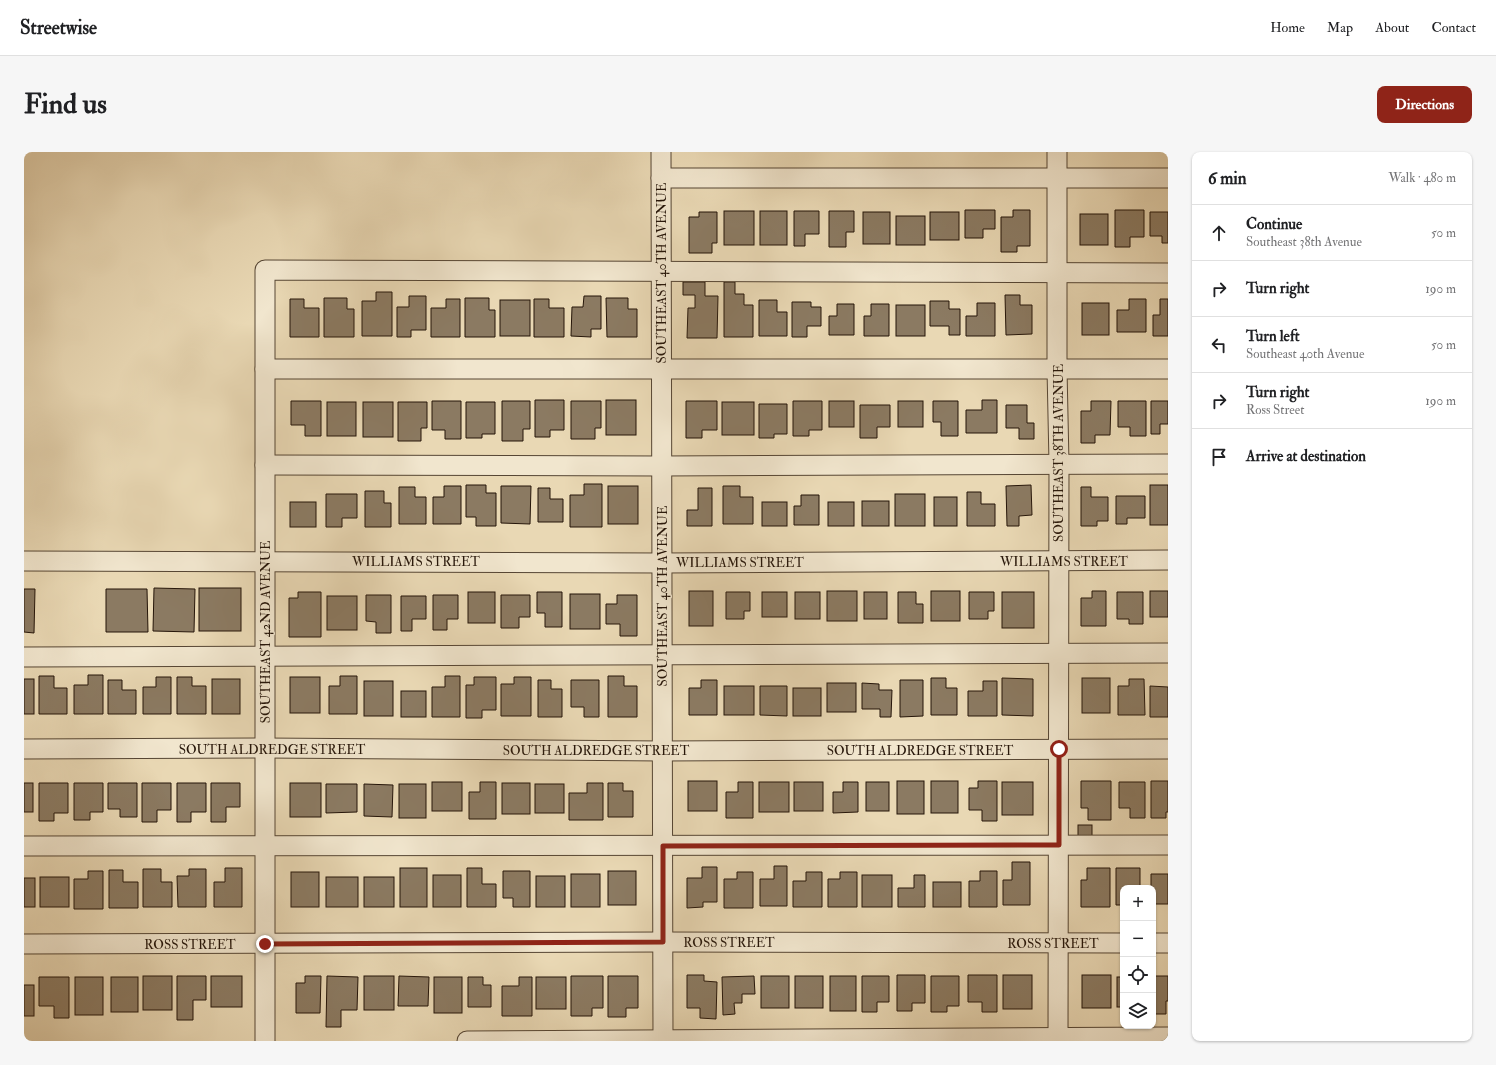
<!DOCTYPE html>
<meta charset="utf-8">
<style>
body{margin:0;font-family:"IM FELL Double Pica",serif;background:#f6f6f6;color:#202124}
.controls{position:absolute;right:12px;bottom:12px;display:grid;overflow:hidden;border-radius:8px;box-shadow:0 1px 3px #0004}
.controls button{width:36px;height:36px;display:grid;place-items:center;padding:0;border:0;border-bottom:1px solid #e0e0e0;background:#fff;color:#202124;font:20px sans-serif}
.stop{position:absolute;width:12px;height:12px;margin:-9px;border:3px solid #8f2418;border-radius:50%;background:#fff}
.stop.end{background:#8f2418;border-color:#fff;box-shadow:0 1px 4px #0008}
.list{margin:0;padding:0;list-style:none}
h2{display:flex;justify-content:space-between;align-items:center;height:52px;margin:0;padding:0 16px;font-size:17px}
h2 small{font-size:13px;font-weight:400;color:#757577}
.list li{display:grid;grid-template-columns:26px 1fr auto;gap:12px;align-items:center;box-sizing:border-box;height:56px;padding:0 16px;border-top:1px solid #e0e0e0}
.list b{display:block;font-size:15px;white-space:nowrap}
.list p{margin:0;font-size:13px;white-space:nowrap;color:#757577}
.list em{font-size:13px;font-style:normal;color:#757577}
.icon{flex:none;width:22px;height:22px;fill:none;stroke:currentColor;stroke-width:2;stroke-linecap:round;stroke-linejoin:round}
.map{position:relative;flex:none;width:1144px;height:889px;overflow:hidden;border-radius:8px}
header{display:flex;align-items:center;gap:24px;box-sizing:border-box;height:56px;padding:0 20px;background:#fff;border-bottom:1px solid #e0e0e0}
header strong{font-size:19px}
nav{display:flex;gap:22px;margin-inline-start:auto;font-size:14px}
.intro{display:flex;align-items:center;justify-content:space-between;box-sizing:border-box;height:96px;padding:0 24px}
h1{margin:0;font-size:28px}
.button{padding:10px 18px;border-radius:8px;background:#8f2418;color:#fff;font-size:14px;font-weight:700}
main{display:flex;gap:24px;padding:0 24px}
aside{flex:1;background:#fff;border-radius:8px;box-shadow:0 1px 3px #0004}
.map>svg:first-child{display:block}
.building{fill:#8b7a62;stroke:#251509}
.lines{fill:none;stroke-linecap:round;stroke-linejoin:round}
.minor-casing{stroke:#564634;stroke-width:21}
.minor{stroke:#f1e6ce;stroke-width:19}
.route{stroke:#8f2418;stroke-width:5}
.labels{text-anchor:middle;stroke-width:3;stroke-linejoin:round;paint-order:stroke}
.street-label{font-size:13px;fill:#251509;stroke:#f1e6ce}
</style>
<header>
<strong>Streetwise</strong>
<nav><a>Home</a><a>Map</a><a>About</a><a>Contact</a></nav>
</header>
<div class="intro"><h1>Find us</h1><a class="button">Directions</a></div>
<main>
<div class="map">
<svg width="1144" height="889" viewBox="0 0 1144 889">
<rect width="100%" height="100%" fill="#e9d8b4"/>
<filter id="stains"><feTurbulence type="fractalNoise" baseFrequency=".005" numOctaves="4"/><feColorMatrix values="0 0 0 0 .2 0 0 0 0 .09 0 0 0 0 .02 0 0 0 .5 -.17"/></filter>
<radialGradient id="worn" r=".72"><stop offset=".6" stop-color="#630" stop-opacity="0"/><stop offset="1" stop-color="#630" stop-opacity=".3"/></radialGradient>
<g class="building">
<path d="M941 58H971V77H959V86H941Z"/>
<path d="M989 58H1006V94H993V100H977V65H989Z"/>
<path d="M1091 58H1120V85H1106V95H1091Z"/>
<rect x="700" y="59" width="30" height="34"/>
<rect x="736" y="59" width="27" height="34"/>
<path d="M770 59H795V82H781V94H770Z"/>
<path d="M805 59H830V80H822V95H805Z"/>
<path d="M675 60H693V91H688V101H665V65H675Z"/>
<rect x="839" y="60" width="27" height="32"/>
<rect x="906" y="60" width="29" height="28"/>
<path d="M1126 60H1144V91H1138V84H1126Z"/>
<rect x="1056" y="62" width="28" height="31"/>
<rect x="872" y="64" width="29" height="29"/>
<path d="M659 130H681V144H694L693 186H663L664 156H671V143H659Z"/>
<path d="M700 130H711V142H720V153H729V185H700Z"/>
<path d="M352 140H368V184H338V149H352Z"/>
<path d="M981 143H996V153H1008V182L982 183Z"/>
<path d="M385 144H402V178H387V185H373V155H385Z"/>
<path d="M560 144H577V177H567V185L547 184 548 155H559Z"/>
<path d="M300 146H323V157H330V185H300Z"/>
<path d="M441 146H465V158H471V185H441Z"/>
<path d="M582 146H604V157H613V185H583Z"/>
<path d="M266 147H280V156H295V185H266Z"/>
<path d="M422 147H436V185H407V156H422Z"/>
<path d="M510 147H525V156H540V185H510Z"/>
<path d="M1105 147H1122V180H1093V158H1105Z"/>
<path d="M1136 147H1144V184H1129V163H1136Z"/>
<rect x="476" y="148" width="30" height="36"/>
<path d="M735 148H753V160H763V184H735Z"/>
<path d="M906 149H925V157H936V183H925V174H906Z"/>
<path d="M768 150H787V155H797V174H783V185H768Z"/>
<path d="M953 151H971V184H942V164H953Z"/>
<rect x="1058" y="151" width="27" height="32"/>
<path d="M813 152H830V183H805V164H813Z"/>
<path d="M847 152H865V184H840V164H847Z"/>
<rect x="872" y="153" width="29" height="31"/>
<path d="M511 248H540V278H526V285H511Z"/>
<rect x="582" y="248" width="30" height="35"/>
<path d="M958 248H973V281H942V258H958Z"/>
<path d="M267 249H297V284H281V273H267Z"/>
<path d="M408 249H437V287H421V278H408Z"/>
<path d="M478 249H506V277H499V289H478Z"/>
<path d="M547 249H577V276H571V287H547Z"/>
<path d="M662 249H693V278H678V286H662Z"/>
<path d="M769 249H798V278H785V284H769Z"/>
<rect x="805" y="249" width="25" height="26"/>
<rect x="874" y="249" width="25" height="26"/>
<path d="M909 249H934V284H917V270H909Z"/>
<path d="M1067 249H1087L1086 283H1071V291H1057V259H1067Z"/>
<path d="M1094 249H1122V284H1106V275H1094Z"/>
<path d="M1127 249H1144V272H1136V282H1127Z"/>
<rect x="303" y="250" width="29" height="34"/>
<rect x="339" y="250" width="30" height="35"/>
<path d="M374 250H403V276H397V289H374Z"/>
<path d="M442 250H471V282H458V286H442Z"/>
<rect x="698" y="250" width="32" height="33"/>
<path d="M735 252H763V282H750V286H735Z"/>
<path d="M836 253H866V275H853V286H836Z"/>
<path d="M982 253H1003V271H1010V287H995V276H982Z"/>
<path d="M560 332H578V375H546V343H560Z"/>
<path d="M442 333H462V341H472V374H452V365H442Z"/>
<path d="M1007 333 1008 363 995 364V374H983L982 334Z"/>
<rect x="1126" y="333" width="18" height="40"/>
<path d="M420 334H437V372H409V345H420Z"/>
<path d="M477 334H507L506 372 477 371Z"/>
<rect x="584" y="334" width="30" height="38"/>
<path d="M699 334H716V345H729V372H699Z"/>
<path d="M375 335H391V345H402V372H375Z"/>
<path d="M1057 335H1067V345H1084V369H1073V374H1057Z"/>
<path d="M514 336H526V347H539V370H514Z"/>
<path d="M674 336H688V374H663V358H674Z"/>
<path d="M341 339H360V351H367V375H341Z"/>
<path d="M943 340H957V352H971V374H943Z"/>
<path d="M302 342H333V366H318V375H302Z"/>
<rect x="871" y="342" width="30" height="32"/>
<path d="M777 343H795V373H770V354H777Z"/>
<path d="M1092 344H1121V366H1103V372H1092Z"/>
<rect x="910" y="345" width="23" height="29"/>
<rect x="838" y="349" width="27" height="25"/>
<rect x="266" y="350" width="26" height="25"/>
<rect x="738" y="350" width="25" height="24"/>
<rect x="804" y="350" width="26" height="24"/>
<path d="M130 436 171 437 170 480 129 479Z"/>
<rect x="175" y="436" width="42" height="43"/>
<path d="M0 437H11L10 481 0 480Z"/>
<path d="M82 437H123L124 480H82Z"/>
<rect x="665" y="439" width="24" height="35"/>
<rect x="803" y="439" width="30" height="30"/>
<rect x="907" y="439" width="29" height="30"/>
<path d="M1068 439H1082V474H1057V446H1068Z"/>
<rect x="1126" y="439" width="18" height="26"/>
<path d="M274 440H297V485H265V446H274Z"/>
<rect x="444" y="440" width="27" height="31"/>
<path d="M513 440H538V475H521V461H513Z"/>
<path d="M702 440H726V459H720V467H702Z"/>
<rect x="738" y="440" width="25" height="25"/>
<rect x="771" y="440" width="25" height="27"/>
<rect x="840" y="440" width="23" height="27"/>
<path d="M874 440H892V452H899V471H874Z"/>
<path d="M945 440H970V459H964V467H945Z"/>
<rect x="978" y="440" width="32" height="36"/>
<path d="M1093 440H1119V472H1105V467H1093Z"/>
<rect x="546" y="442" width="30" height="35"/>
<path d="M342 443H367V481H352V470L342 469Z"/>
<path d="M409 443H434V467H423V478H409Z"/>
<path d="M477 443H506V465H495V476H477Z"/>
<path d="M593 443H613V484H596V472H582V452H593Z"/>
<rect x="303" y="444" width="30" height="34"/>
<path d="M377 444H402V467H388V479H377Z"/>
<path d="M64 523H79V562H50V533H64Z"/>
<path d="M15 524H30V536H43V562H15Z"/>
<path d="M316 524H333V562H305V534H316Z"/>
<path d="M421 524H436V565H408V535H421Z"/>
<path d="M584 524H600V534H613V565H584Z"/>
<path d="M132 525H147V562H119V535H132Z"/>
<path d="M153 525H168V534H182V562H153Z"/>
<rect x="266" y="525" width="30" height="36"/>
<path d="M450 525H472V558H458V566H442V533H450Z"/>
<path d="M490 525H507V564H477V532H490Z"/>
<path d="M907 526H922V536H933V563H907Z"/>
<path d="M978 526 1009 527V564L978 563Z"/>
<rect x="1058" y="526" width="28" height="35"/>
<rect x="0" y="527" width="10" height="35"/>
<rect x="188" y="527" width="28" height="35"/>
<path d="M1105 527H1120L1121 563H1094V534H1105Z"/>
<path d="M84 528H98V538H112V562H84Z"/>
<path d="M514 528H527V537H538V565H514Z"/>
<path d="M547 528H575V565H560V555H547Z"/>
<path d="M677 528H693V563H665V536H677Z"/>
<path d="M876 528H899V564L876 565Z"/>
<rect x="340" y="529" width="29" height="35"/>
<path d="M959 529H973V564H944V539H959Z"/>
<rect x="803" y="531" width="29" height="29"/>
<path d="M838 531 855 532V538H868L867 565H856V557H838Z"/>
<rect x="700" y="534" width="30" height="29"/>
<path d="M736 534H763V564L736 563Z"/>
<path d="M1126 534 1144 535V565H1126Z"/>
<rect x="769" y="536" width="28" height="28"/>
<rect x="377" y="539" width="25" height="26"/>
<rect x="664" y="629" width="29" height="30"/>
<rect x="873" y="629" width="27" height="33"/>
<rect x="907" y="629" width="27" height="32"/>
<path d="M954 629H973V669H958V658H945V636H954Z"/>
<path d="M1057 629H1087V668H1064V656H1057Z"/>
<path d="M1127 629H1144V660H1142V666H1127Z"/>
<rect x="408" y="630" width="30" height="29"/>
<path d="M456 630H472V667H445V640H456Z"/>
<path d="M714 630H729V666H702V640H714Z"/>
<rect x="735" y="630" width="30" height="30"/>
<rect x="770" y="630" width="29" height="29"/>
<path d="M819 630H834V660L809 661V640H819Z"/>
<rect x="842" y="630" width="23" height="29"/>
<rect x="978" y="630" width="31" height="33"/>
<path d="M1095 630H1121V666H1106V656H1095Z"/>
<rect x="0" y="631" width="9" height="29"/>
<path d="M15 631H44V661H30V669H15Z"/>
<path d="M50 631H79V660H66V668H50Z"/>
<path d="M84 631H113V665H96V657H84Z"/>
<path d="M118 631H147V658H133V670H118Z"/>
<path d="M153 631H182V660H167V670H153Z"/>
<path d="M187 631H216V655H202V670H187Z"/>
<rect x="266" y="631" width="31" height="34"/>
<rect x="478" y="631" width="28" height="31"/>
<path d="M563 631H579V668H545V641H563Z"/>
<path d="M584 631H599V639H609V665H584Z"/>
<path d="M302 632H333V660L302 661Z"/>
<path d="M340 632 369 633 368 665 340 664Z"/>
<rect x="375" y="632" width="27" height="34"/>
<rect x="511" y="632" width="29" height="29"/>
<rect x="1054" y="673" width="14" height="12"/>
<path d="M988 710H1006V753H979V728H988Z"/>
<path d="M750 714H763V754H736V727H750Z"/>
<path d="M678 715H693V750H679V755L663 756V726H678Z"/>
<path d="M201 716H218V755H190V730H201Z"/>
<rect x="376" y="716" width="27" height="39"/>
<path d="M443 716H458V732H472V755H443Z"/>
<path d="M1063 716H1086V755H1057V728H1063Z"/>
<path d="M1092 716H1116V736H1099V753H1092Z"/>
<path d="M119 717H137V730H148V755H119Z"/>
<path d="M165 717H182V755H154L153 724H165Z"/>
<path d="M85 718H99V730H114V756H85Z"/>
<path d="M64 719H79V757H50V727H64Z"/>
<path d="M479 719H506V755H489V746H479Z"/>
<rect x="584" y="719" width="28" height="34"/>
<path d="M956 719H973V755H945V729H956Z"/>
<rect x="267" y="720" width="28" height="35"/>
<path d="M713 720H729V756H700V727H713Z"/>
<path d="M782 720H798V755H769V729H782Z"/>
<path d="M816 720H833V755H804V727H816Z"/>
<rect x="547" y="722" width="29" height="33"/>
<path d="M1127 722H1144V752H1129V736H1127Z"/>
<rect x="409" y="723" width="28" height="32"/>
<rect x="838" y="723" width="30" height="32"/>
<path d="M890 723H901V755H874V736H890Z"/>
<rect x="512" y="724" width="29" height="31"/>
<rect x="16" y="725" width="29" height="30"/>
<rect x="302" y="725" width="32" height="30"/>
<rect x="340" y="725" width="30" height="30"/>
<rect x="0" y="726" width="11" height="29"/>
<rect x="909" y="730" width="28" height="25"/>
<path d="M663 823H680V829L693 830 692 867 676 866V856H663Z"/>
<path d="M873 823H901V851H888V859H873Z"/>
<path d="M944 823H973V860H958V850H944Z"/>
<rect x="979" y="823" width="29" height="34"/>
<rect x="1058" y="823" width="29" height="33"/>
<rect x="119" y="824" width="29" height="34"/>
<path d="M153 824H182V848H169V868H153Z"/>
<rect x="187" y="824" width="31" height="31"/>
<path d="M281 824H297L296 861H272V831H281Z"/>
<path d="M303 824 334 825 333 858H317V875H302Z"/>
<rect x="340" y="824" width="30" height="34"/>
<path d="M375 824 405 825 404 854H374Z"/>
<path d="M547 824H579V856H568V864H547Z"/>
<path d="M584 824H614V856H602V865H584Z"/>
<path d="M730 824 731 842H718V851H710L711 862 699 863 698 825Z"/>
<rect x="737" y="824" width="28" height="32"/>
<rect x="771" y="824" width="28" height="32"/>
<rect x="806" y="824" width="26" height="35"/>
<path d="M838 824H865V850H853V860H838Z"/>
<path d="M907 824H935V854H923V860H907Z"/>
<path d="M1129 824H1144V849H1142V862H1129Z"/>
<path d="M15 825H45V866H30V854H15Z"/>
<rect x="51" y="825" width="28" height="38"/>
<rect x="87" y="825" width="27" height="35"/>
<rect x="410" y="825" width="28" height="36"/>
<path d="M444 825H459V833H467V855H444Z"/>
<path d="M495 825H508V864H478V834H495Z"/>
<rect x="512" y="825" width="30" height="32"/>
<rect x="1093" y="825" width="6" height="30"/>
<rect x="0" y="833" width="10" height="31"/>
</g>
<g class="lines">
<defs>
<g id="minor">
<path d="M637 0 639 889"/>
<path d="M1033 0V217L1035 311 1034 889"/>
<path d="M637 26H1144"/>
<path d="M241 217H1144"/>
<path d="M241 313 637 314 1144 312"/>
<path d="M0 409 638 411 1144 408"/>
<path d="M0 505 1144 501"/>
<path d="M0 597 240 596 638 599 1144 597"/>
<path d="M0 694 1144 693"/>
<path d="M1129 791H1144"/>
<path d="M0 792 639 790 1099 791"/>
<path d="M241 889V118L1144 121"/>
<path d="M443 889 1144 885"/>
</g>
</defs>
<use href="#minor" class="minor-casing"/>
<use href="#minor" class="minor"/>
</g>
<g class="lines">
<path class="route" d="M241 792 639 790V694L1035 693V597"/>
</g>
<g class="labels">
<g class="street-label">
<text transform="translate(637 121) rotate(-90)" y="5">SOUTHEAST 40TH AVENUE</text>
<text transform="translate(1034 301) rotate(-90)" y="5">SOUTHEAST 38TH AVENUE</text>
<text x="392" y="414">WILLIAMS STREET</text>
<text x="1040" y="414">WILLIAMS STREET</text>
<text x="716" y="415">WILLIAMS STREET</text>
<text transform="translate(638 444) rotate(-90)" y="5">SOUTHEAST 40TH AVENUE</text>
<text transform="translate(241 480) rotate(-90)" y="5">SOUTHEAST 42ND AVENUE</text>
<text x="248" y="602">SOUTH ALDREDGE STREET</text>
<text x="572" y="603">SOUTH ALDREDGE STREET</text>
<text x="896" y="603">SOUTH ALDREDGE STREET</text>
<text x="705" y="795">ROSS STREET</text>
<text x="1029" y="796">ROSS STREET</text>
<text x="166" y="797">ROSS STREET</text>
</g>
</g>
<rect width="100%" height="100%" filter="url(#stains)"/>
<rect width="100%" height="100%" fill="url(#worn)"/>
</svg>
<div class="controls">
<button>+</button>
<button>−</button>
<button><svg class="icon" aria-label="locate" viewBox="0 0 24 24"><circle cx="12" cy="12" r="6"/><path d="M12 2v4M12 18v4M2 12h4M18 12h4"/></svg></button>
<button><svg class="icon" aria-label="layers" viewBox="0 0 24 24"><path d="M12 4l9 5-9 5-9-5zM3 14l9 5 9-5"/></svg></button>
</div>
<div class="stop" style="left:1035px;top:597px"></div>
<div class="stop end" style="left:241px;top:792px"></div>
</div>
<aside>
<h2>6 min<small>Walk · 480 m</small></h2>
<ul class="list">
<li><svg class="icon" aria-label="ahead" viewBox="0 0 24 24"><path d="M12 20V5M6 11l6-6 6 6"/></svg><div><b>Continue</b><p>Southeast 38th Avenue</p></div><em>50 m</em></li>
<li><svg class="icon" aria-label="right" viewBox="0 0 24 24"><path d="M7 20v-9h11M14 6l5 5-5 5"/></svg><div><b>Turn right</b></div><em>190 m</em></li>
<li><svg class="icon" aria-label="left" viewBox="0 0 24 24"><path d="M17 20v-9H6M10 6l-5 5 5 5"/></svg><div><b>Turn left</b><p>Southeast 40th Avenue</p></div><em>50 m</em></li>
<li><svg class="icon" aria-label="right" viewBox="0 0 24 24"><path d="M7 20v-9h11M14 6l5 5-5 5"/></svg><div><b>Turn right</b><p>Ross Street</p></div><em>190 m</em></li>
<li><svg class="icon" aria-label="arrive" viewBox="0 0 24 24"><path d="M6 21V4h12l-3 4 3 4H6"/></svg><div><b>Arrive at destination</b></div></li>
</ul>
</aside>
</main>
